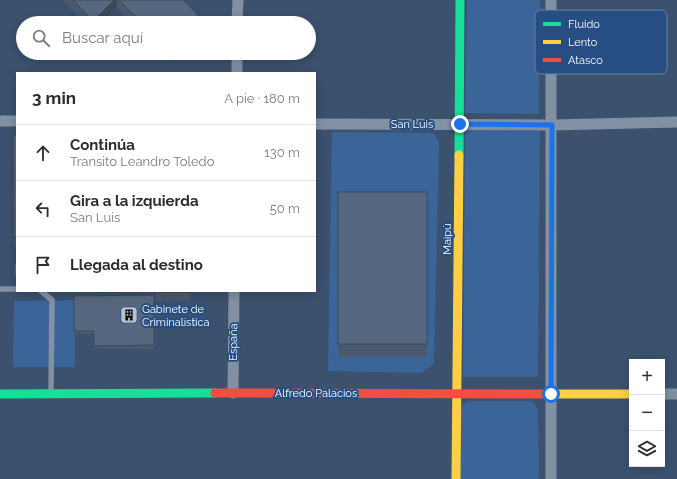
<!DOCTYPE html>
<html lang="es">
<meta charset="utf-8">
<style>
body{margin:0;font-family:Raleway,sans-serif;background:#f7f7f7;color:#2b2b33}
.controls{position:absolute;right:12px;bottom:12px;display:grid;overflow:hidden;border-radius:0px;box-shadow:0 2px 10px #0003}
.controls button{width:36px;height:36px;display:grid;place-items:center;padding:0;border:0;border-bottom:1px solid #e1e1e2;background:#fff;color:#2b2b33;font:20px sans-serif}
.stop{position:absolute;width:12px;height:12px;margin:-9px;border:3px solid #1a73e8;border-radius:50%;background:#fff}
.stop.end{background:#1a73e8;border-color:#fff;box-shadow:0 1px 4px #0008}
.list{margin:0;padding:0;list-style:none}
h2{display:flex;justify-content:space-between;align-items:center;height:52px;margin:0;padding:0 16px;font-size:17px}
h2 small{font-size:13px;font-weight:400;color:#7c7c81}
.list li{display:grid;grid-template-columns:26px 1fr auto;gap:12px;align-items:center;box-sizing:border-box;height:56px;padding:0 16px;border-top:1px solid #e1e1e2}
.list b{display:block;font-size:15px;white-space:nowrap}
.list p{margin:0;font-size:13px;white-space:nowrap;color:#7c7c81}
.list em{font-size:13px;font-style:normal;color:#7c7c81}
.icon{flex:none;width:22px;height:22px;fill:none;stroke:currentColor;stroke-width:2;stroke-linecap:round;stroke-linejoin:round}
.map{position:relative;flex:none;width:677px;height:479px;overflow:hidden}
.search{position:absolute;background:#fff;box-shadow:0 2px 10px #0003;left:16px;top:16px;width:300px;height:44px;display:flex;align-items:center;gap:10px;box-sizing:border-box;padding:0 14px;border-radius:22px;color:#7c7c81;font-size:15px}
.panel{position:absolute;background:#fff;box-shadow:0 2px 10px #0003;left:16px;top:72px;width:300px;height:220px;border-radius:0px}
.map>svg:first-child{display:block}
.green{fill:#3b6498}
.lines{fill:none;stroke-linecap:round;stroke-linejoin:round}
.lane{stroke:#8191a3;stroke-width:5.5}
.street{stroke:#8191a3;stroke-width:11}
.fast{stroke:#16e098;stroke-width:9}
.slow{stroke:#ffcf43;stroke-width:9}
.jam{stroke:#f24e42;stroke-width:9}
.wall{fill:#4a596d}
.shaded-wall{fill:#3c4959}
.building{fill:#56687f;stroke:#3c4959}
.route{stroke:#1a73e8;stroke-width:5}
.labels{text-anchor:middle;stroke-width:4;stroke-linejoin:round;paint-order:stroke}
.street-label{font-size:11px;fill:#fff;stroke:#264e82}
.poi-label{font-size:11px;fill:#fff;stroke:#264e82;text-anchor:start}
.key{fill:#264e82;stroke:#6783a8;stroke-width:1}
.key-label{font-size:11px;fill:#fff}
</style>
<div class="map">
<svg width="677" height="479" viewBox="0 0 677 479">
<rect width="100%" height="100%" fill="#3b516d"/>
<g class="green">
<path d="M467 0H540L539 114 465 113Z"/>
<path d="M465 130 540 131 538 377H463Z"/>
<path d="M332 132 434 133 439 142 434 363 422 373 328 371Z"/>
<path d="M74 300 75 367H13L14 301Z"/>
<path d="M468 401H532L538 409 539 479H457L458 409Z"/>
</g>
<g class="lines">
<g class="lane">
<path d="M0 289H17"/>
<path d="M41 291 52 300 51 392"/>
</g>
<g class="street">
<path d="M237 23 238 0"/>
<path d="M237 73V53"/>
<path d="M0 121H17"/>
<path d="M315 124 552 125 677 122"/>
<path d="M233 393 234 291"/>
<path d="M662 394H677"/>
<path d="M551 479V0"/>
</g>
<g class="fast">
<path d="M459 155 460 0"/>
<path d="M0 394 215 393"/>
</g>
<g class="slow">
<path d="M549 394H632"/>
<path d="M456 479 459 155"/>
</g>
<path class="jam" d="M215 393 549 394"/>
</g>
<g class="wall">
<path d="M62 0H183L198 23H132L117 8 101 23H85Z"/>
<path d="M162 53H181L171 63Z"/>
<path d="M13 135H17V246H14Z"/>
<rect x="338" y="192" width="89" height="165"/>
<rect x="14" y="263" width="3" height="16"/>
<path d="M156 291H190V300L156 301Z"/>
<path d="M154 295V349H94V334L74 335V296Z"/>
</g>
<g class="shaded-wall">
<path d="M114 0H117V8L101 23H93V21Z"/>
<path d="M198 15V23H194V19Z"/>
<path d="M171 53H181L171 63Z"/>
</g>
<g class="building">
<path d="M73 0H114L93 21Z"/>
<path d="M119 0H183L198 15 194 19 198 23H142Z"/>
<path d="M13 135H17V238H14Z"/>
<rect x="338" y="192" width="89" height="152"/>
<rect x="14" y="263" width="3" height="12"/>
<rect x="156" y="291" width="34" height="1"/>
<path d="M154 295V345L94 346V331H74V296Z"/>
</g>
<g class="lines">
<path class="route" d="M460 124 552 125 551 394"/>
</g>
<defs>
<symbol id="building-square" viewBox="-11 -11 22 22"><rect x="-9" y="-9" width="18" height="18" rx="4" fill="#bac2cc" stroke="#264e82"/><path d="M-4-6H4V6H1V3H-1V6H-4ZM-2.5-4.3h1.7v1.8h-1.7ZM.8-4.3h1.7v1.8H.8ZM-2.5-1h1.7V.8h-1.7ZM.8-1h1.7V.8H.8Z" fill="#111"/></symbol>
</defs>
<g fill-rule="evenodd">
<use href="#building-square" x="119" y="305" width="20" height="20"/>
</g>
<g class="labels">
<g class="street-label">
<text x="412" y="128">San Luis</text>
<text transform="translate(447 239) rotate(-90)" y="4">Maipú</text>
<text transform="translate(233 342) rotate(-89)" y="4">España</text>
<text x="316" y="397">Alfredo Palacios</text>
</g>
<g class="poi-label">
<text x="142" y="313">Gabinete de<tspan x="142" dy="13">Criminalística</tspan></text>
</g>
</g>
<rect x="535" y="10" width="132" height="64" rx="6" class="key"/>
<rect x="543" y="22" width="18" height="4" fill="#16e098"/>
<rect x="543" y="40" width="18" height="4" fill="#ffcf43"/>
<rect x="543" y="58" width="18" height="4" fill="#f24e42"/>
<g class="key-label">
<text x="568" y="28">Fluido</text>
<text x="568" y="46">Lento</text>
<text x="568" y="64">Atasco</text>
</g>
</svg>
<div class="controls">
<button>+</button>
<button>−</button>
<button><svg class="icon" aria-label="layers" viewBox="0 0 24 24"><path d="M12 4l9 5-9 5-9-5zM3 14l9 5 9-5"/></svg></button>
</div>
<div class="stop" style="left:551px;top:394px"></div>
<div class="stop end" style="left:460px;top:124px"></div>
<div class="search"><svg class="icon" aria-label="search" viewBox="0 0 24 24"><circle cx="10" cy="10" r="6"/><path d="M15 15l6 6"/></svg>Buscar aquí</div>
<section class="panel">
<h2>3 min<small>A pie · 180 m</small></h2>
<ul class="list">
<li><svg class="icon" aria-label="ahead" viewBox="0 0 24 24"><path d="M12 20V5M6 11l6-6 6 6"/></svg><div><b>Continúa</b><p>Transito Leandro Toledo</p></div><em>130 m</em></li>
<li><svg class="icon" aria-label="left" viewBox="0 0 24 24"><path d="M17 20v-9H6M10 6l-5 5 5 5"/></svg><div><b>Gira a la izquierda</b><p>San Luis</p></div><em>50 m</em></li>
<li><svg class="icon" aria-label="arrive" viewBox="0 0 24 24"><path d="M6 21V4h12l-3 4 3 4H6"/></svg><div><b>Llegada al destino</b></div></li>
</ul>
</section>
</div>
